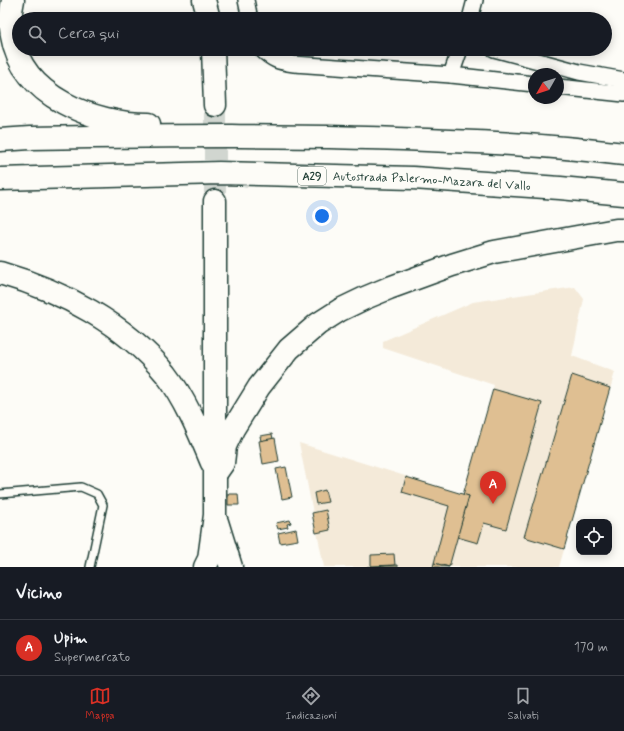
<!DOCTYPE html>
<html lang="it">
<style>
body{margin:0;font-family:Mynerve,sans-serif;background:#20242c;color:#f1f3f6}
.controls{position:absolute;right:12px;bottom:12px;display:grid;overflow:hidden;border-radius:8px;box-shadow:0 2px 10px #0003}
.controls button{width:36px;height:36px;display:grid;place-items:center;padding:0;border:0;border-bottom:1px solid #363941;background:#171b24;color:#f1f3f6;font:20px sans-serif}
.compass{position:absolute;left:528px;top:68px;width:36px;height:36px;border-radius:50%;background:#171b24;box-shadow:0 2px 10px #0003;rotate:231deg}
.you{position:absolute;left:322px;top:216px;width:14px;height:14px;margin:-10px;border:3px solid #fff;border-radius:50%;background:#1a73e8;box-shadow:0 0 0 6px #1a73e833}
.badge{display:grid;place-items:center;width:26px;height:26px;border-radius:50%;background:#d93025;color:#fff;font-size:13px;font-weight:700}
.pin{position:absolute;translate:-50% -33px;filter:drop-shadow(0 1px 2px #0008)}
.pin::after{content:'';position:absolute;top:21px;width:14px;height:12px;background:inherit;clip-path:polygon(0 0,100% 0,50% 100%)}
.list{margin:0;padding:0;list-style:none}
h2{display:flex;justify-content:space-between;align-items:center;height:52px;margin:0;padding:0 16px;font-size:17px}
h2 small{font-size:13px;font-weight:400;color:#9ea1a6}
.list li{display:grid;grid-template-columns:26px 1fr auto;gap:12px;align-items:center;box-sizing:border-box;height:56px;padding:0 16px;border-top:1px solid #363941}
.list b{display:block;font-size:15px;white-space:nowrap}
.list p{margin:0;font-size:13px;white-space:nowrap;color:#9ea1a6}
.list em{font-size:13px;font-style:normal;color:#9ea1a6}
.icon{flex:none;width:22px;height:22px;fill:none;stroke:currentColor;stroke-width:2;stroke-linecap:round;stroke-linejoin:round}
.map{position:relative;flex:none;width:624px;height:567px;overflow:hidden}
.search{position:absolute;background:#171b24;box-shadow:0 2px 10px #0003;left:12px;right:12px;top:12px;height:44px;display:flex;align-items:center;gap:10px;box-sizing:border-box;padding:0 14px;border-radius:22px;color:#9ea1a6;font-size:15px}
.sheet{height:108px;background:#171b24}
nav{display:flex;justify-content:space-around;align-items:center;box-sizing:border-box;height:56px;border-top:1px solid #363941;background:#171b24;font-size:11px;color:#9ea1a6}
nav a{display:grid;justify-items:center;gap:2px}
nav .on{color:#d93025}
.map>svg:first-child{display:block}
.built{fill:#f4ead9}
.building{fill:#dfbf92;stroke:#1f3d34}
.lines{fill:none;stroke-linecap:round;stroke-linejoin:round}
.motorway-tunnel{stroke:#d1d6d0;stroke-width:22;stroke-dasharray:22 11;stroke-linecap:butt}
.service-casing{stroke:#1f3d34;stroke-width:10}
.minor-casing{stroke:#1f3d34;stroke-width:18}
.motorway-casing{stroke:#1f3d34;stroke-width:25}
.service{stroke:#fdfcf7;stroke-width:7}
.minor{stroke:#fdfcf7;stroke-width:15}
.motorway{stroke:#fdfcf7;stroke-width:22}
.labels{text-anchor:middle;stroke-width:3.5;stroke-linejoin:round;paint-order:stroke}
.shield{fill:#fdfcf7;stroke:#62766e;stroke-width:1}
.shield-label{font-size:11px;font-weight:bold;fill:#1f3d34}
.street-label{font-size:12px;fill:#1f3d34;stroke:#fdfcf7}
</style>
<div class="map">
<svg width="624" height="567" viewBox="0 0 624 567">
<rect width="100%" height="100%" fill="#fdfcf7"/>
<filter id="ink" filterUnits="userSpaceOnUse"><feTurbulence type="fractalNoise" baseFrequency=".025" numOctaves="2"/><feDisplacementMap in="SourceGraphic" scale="8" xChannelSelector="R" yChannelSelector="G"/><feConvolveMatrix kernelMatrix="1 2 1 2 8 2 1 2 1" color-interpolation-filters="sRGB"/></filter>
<g filter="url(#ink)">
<path class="built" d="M575 287 584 299 572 356 615 372 559 567H324L299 443 463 494 494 385 383 348V341L473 302Z"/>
<g class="building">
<path d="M572 375 610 388 564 549 524 537Z"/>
<path d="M493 389 542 403 506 529 484 523 478 543 457 537 469 496 463 495Z"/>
<path d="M272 434 273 439 261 441 260 436Z"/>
<path d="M275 438 279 461 263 464 259 441Z"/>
<path d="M286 467 292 497 282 499 276 469Z"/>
<path d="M406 477 469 496 449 567 434 563 449 506 402 492Z"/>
<path d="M325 490 328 502 316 504 314 493Z"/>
<path d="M228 494H238L239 505H228Z"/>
<path d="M326 510 330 530 316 533 312 513Z"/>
<path d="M290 520 291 523 287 524 288 527 278 529 276 523Z"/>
<path d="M296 529 298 540 280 543 278 533Z"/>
<path d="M394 554 395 565 371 566V555Z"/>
<path d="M434 563 449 567H433Z"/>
<path d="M398 565V567H367Z"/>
</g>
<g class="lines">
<path class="motorway-tunnel" d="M215 105V201"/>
<defs>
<path id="service" d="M0 494 81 487 97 494 103 505 90 567"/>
<g id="minor">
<path d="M246 0 250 19"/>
<path d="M470 19 475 0"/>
<path d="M261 49C272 60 279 62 294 64L451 75 534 84"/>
<path d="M494 49 579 72 624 80"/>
<path d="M451 75 460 49"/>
<path d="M558 87 624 94"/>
</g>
<g id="motorway">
<path d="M13 0C10 12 10 24 12 36 22 97 94 124 149 124"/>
<path d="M204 0 209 19"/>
<path d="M213 49 215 105"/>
<path d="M0 140 30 138C170 136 310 134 450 141 508 143 566 147 624 154"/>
<path id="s1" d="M0 179 219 173 413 178 560 188 624 194"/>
<path d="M0 273C62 291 124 323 166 374 186 400 199 432 212 463"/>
<path d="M216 473 223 463 225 446 233 429 259 387 289 349 318 324 340 310 365 298 389 288 452 265 494 252 616 230H624"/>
<path d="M217 522 231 567"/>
<path d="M205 567 209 559 215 515V201"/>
</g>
</defs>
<use href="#service" class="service-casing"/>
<use href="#minor" class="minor-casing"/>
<use href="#motorway" class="motorway-casing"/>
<use href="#service" class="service"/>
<use href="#minor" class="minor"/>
<use href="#motorway" class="motorway"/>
</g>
</g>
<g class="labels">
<rect class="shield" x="298" y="167" width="28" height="18" rx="3"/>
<g class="shield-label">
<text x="312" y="180">A29</text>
</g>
<g class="street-label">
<text dy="4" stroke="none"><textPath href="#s1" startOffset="432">Autostrada Palermo-Mazara del Vallo</textPath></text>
</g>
</g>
</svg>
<div class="controls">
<button><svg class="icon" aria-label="locate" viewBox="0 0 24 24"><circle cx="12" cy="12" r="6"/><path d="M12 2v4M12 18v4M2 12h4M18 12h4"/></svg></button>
</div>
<svg class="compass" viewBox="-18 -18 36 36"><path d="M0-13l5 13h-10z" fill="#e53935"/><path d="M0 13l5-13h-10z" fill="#9ea1a6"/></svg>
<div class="you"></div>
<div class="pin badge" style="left:493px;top:504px">A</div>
<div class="search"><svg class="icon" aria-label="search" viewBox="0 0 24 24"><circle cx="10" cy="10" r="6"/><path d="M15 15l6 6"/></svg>Cerca qui</div>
</div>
<section class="sheet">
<h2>Vicino<small></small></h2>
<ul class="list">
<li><span class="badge">A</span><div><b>Upim</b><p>Supermercato</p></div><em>170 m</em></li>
</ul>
</section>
<nav>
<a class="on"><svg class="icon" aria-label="map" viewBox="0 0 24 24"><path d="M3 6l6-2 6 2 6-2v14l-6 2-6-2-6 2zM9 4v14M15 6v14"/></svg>Mappa</a>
<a><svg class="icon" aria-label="directions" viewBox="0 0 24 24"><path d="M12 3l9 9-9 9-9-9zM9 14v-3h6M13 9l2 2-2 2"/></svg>Indicazioni</a>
<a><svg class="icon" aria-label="saved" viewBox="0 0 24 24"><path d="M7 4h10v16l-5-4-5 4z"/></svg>Salvati</a>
</nav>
